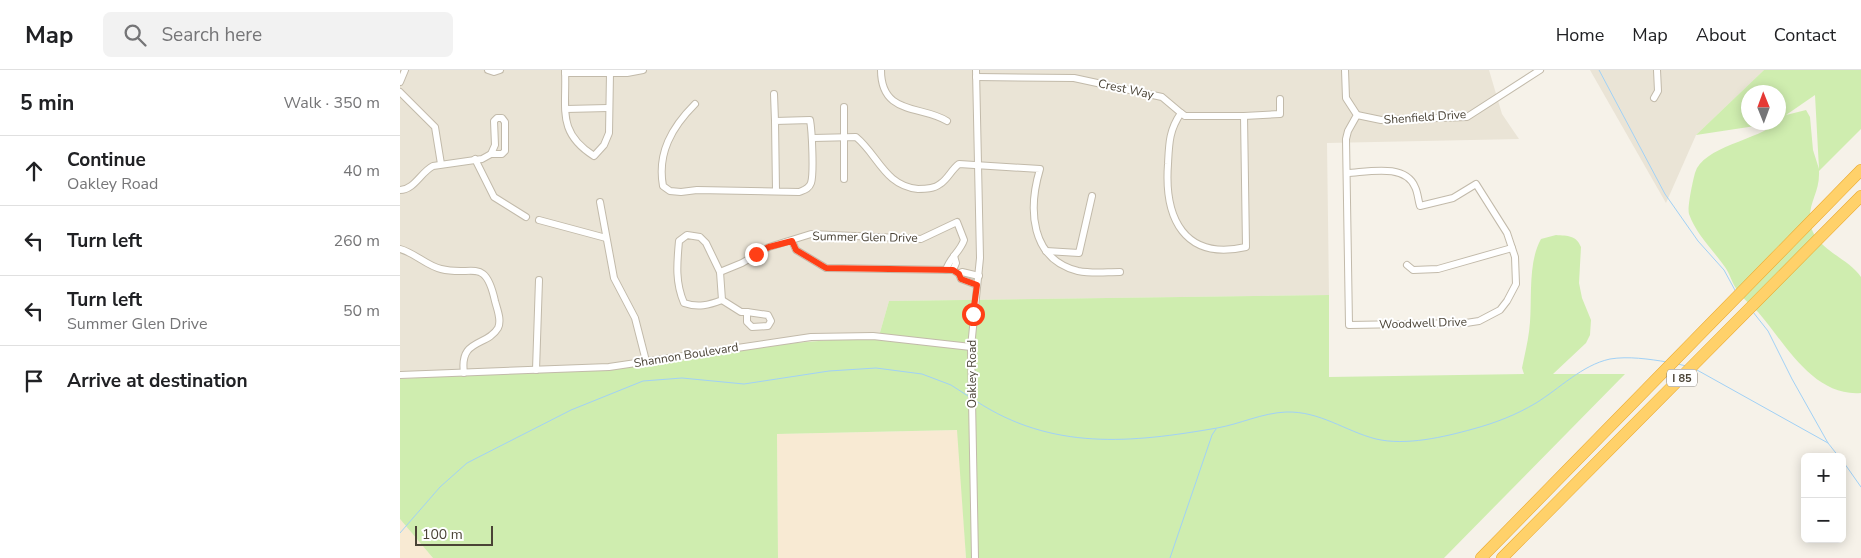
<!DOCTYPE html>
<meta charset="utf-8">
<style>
body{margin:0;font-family:"Nunito Sans",sans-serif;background:#f2f2f2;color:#202124}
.controls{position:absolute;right:15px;bottom:15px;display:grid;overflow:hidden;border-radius:8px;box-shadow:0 2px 12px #0003}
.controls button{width:45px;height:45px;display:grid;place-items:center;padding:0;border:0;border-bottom:1px solid #e0e0e0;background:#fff;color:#202124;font:25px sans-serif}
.compass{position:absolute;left:1341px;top:15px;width:45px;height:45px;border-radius:50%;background:#fff;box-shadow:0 2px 12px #0003;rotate:359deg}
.scale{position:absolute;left:15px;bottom:12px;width:78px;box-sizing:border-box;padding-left:5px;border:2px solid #4a4336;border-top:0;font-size:14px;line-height:18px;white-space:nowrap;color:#4a4336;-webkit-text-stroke:4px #fff;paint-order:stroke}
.stop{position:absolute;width:15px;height:15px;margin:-11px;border:4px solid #ff3f16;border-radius:50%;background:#fff}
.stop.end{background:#ff3f16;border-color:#fff;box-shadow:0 1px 5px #0008}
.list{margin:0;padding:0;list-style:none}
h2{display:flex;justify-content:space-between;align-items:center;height:65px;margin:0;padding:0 20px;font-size:21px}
h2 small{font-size:16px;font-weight:400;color:#757577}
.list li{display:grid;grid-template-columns:32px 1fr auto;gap:15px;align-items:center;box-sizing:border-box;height:70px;padding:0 20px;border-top:1px solid #e0e0e0}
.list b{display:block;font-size:19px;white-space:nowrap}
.list p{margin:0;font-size:16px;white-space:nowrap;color:#757577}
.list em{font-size:16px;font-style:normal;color:#757577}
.icon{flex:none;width:28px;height:28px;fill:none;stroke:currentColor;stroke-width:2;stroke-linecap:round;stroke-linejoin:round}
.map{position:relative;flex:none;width:1461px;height:488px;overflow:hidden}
header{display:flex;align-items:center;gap:30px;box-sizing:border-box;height:70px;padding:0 25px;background:#fff;border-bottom:1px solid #e0e0e0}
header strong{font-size:24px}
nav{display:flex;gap:28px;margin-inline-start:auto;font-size:18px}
.search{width:350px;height:45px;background:#f2f2f2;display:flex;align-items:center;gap:12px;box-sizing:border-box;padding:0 18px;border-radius:8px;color:#757577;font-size:19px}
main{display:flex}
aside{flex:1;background:#fff}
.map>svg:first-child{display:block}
.residential{fill:#eae4d6}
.commercial{fill:#f8ead3}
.green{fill:#cfedaf;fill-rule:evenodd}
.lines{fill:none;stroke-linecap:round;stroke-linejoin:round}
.stream{stroke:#a1d1f6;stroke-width:1}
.street-casing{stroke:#c2baaa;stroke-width:8}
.highway-casing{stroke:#eaa92f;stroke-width:12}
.street{stroke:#fff;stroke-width:6}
.highway{stroke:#ffd16a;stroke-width:11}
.route{stroke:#ff3f16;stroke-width:6}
.labels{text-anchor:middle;stroke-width:4;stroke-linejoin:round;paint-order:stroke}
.shield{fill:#fff;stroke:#807b72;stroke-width:1}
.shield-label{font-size:11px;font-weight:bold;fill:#4a4336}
.street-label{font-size:12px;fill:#4a4336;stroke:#fff}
</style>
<header>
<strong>Map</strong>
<div class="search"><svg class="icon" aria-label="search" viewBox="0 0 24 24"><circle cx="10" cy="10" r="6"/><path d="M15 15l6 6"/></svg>Search here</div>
<nav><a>Home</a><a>Map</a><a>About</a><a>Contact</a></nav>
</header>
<main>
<aside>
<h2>5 min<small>Walk · 350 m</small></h2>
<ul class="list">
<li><svg class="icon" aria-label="ahead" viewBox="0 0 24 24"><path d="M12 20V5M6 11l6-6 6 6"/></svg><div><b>Continue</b><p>Oakley Road</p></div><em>40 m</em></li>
<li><svg class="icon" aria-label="left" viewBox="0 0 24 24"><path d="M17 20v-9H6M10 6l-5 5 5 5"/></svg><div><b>Turn left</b></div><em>260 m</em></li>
<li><svg class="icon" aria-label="left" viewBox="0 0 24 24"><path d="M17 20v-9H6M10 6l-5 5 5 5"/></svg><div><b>Turn left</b><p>Summer Glen Drive</p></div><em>50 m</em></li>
<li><svg class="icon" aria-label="arrive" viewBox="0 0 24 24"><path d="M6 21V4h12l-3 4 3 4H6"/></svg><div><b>Arrive at destination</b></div></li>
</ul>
</aside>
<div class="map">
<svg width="1461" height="488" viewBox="0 0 1461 488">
<rect width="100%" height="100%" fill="#f6f2e9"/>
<g class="residential">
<path d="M0 0H1089L1102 44 1119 69 927 73 929 225 489 231 479 266 370 275 251 294 0 309Z"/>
<path d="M1190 0H1364L1296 65 1266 133Z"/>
</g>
<g class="commercial">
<path d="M558 360 566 488H378L377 364Z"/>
<path d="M0 449 33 488H0Z"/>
</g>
<g class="green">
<path d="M1364 0H1461V59L1419 101C1420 122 1409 131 1410 150 1411 178 1448 187 1461 207V323C1413 327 1385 273 1358 242 1351 235 1343 229 1337 220 1332 213 1330 204 1325 197 1313 180 1296 164 1289 144 1287 138 1293 110 1295 103 1303 75 1363 70 1383 48L1379 50 1378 22H1348V52L1375 53 1296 65ZM1415 25 1419 99 1413 80 1410 47 1406 40 1386 45Z"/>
<path d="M1156 165C1168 166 1176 165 1181 177L1179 213 1182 228 1191 250 1190 265 1186 273 1153 304H1225L1044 488H566L557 360 377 364 378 488H33L0 449V309L251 294 370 275 479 266 489 231 929 225V307L1124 304 1122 298C1125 283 1129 268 1130 252 1132 227 1128 192 1141 169Z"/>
</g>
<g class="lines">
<g class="stream">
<path d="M1199 0 1265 124 1298 171 1324 200 1336 222"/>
<path d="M1353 242 1368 261 1392 309 1428 373 1439 387"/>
<path d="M1278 294 1286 296"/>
<path d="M1297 300 1428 373"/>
<path d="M576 331C652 381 731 373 817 358 840 354 862 343 886 342 920 341 945 361 976 369 1006 376 1044 367 1073 359 1095 353 1116 345 1136 333 1159 319 1182 295 1210 289 1228 286 1249 289 1267 292"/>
<path d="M1442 390 1461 417"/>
<path d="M0 463 40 417 67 393 171 340 243 311 282 308 344 314 429 301 476 298 522 304 551 315 568 326"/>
<path d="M770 488 812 365 816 359"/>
</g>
<defs>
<g id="street">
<path d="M88 0 94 2 100 0"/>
<path d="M165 0C167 38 156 62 194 86L204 75 209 63 210 3"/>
<path d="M481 0C481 46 522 35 547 51"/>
<path d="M945 0 946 28 957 45 948 61 946 69 949 255 1066 253 1079 251 1100 240 1107 231 1116 214 1115 187 1107 163 1076 114 1053 128 1020 136C1018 130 1018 123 1015 117 1005 93 968 102 947 103"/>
<path d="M165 3H227L243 0"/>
<path d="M576 7 674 8 762 27 781 43"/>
<path d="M0 12 5 0"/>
<path d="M0 22 35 57 41 94"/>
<path d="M374 24 375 51"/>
<path d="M1254 28 1258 21 1257 0"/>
<path d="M295 34C272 57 257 83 263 116L270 121 281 122 297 120 399 122C404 120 409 119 411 113 414 104 412 61 410 50L375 51 376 121"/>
<path d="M444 37V109"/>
<path d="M166 39 208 38"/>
<path d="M781 43 785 46H844L846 177C784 191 764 148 768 94 769 74 769 60 781 43Z"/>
<path d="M957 45 981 50 1067 47 1140 0"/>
<path d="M844 46 880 44V29"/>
<path d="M97 48H102L105 52V81L102 84H91L95 75 94 51Z"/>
<path d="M413 68 456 67C478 85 485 116 518 119 525 119 534 119 540 114 548 109 551 100 559 94L640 99C628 139 630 189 678 201 693 204 706 202 720 202"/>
<path d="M75 89 94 127 126 147"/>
<path d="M0 120C14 120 21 102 33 96L82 89 91 84"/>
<path d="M200 132 214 208 235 248 246 291"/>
<path d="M139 150 206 168"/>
<path d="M287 165 300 167 306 173 320 202 322 230C309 235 298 238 284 233 275 212 277 193 279 171Z"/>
<path d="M392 171 396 180 426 198 553 200 559 204 561 209 577 215"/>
<path d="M0 179C15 183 27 196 41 199 73 207 85 186 95 231 97 239 102 250 98 258 87 277 59 268 64 303"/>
<path d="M646 181 679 183 692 126"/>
<path d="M1007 195 1013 200 1038 199 1112 178"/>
<path d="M553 200 556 193 554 186"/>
<path d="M320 202 342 193 369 177 411 164 521 169 557 152 564 170C560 182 550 187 546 200"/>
<path d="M559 204 562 202 579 206"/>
<path d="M322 230 341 242H347"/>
<path d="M347 242 368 245 371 251 368 256 352 257 347 252Z"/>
<path d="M136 300 139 210"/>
<path d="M0 305 209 297 411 267 473 266 571 277"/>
<path d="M575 488 571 277 580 188 576 0"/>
</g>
<g id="highway">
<path d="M1081 488 1461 100"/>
<path d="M1102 488 1461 126"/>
</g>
</defs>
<use href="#street" class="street-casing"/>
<use href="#highway" class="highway-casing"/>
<use href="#street" class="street"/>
<use href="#highway" class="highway"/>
</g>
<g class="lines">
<path class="route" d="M356 184 369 177 392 171 396 180 426 198 553 200 559 204 561 209 577 215 573 244"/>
</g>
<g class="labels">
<rect class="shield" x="1267" y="299.5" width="30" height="17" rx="4"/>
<g class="shield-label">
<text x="1282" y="312">I 85</text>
</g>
<g class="street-label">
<text transform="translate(726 19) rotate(12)" y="4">Crest Way</text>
<text transform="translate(1025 47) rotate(-4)" y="4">Shenfield Drive</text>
<text transform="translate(465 167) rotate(1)" y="4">Summer Glen Drive</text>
<text transform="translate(1023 253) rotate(-2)" y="4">Woodwell Drive</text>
<text transform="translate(286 285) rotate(-9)" y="4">Shannon Boulevard</text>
<text transform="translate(572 304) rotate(-90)" y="4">Oakley Road</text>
</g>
</g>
</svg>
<div class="controls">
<button>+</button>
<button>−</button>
</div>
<svg class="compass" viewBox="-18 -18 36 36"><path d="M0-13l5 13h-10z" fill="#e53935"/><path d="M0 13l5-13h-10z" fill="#757577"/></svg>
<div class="scale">100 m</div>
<div class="stop" style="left:573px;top:244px"></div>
<div class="stop end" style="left:356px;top:184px"></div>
</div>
</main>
